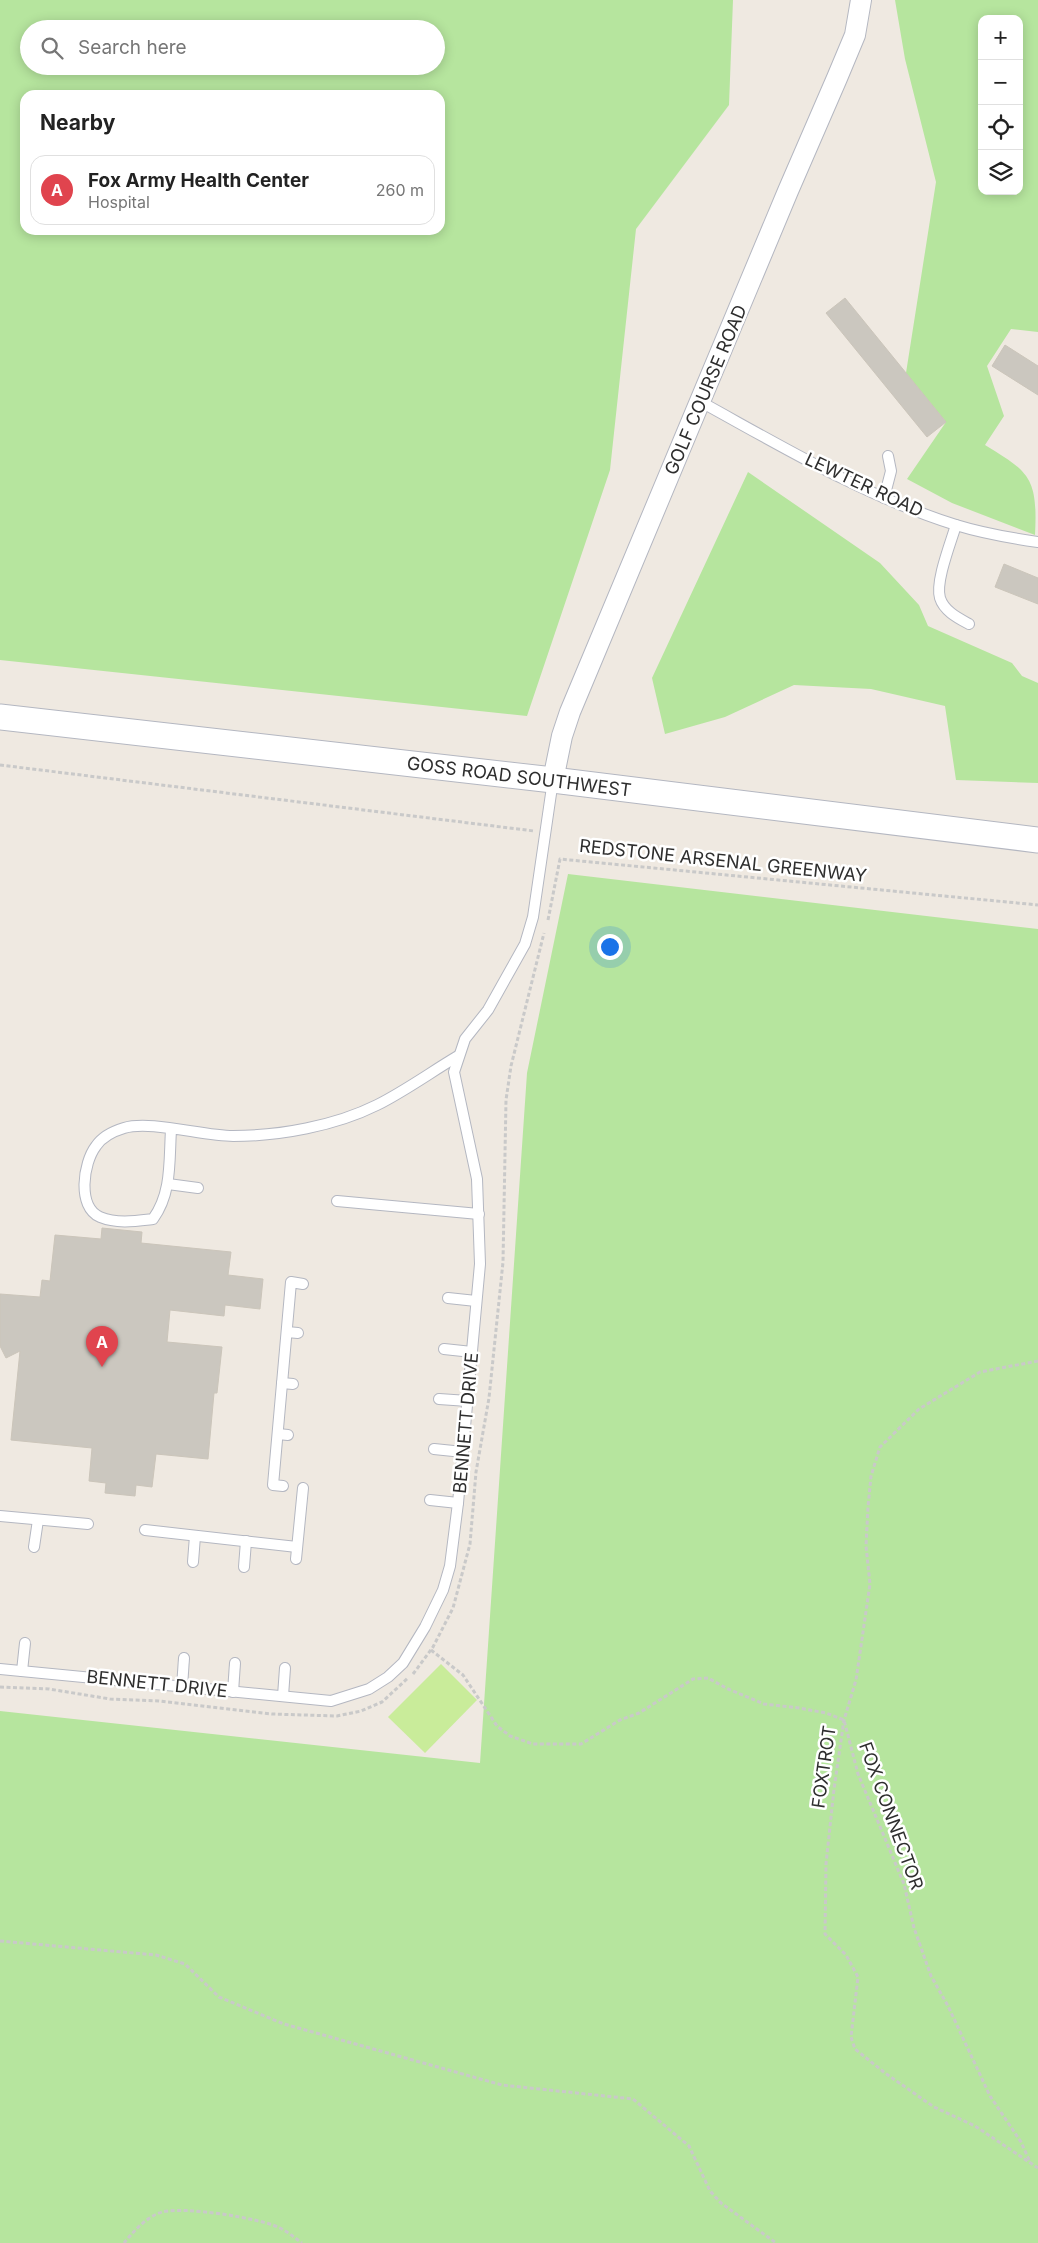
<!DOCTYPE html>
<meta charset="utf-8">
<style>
body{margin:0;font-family:Inter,sans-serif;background:#f6f6f6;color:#222}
.controls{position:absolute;right:15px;top:15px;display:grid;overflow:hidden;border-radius:10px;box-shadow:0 2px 12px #0003}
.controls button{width:45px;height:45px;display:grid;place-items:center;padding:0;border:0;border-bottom:1px solid #e0e0e0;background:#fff;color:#222;font:25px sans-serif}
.you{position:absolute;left:609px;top:946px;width:18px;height:18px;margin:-12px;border:4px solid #fff;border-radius:50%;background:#1a73e8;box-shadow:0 0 0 8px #1a73e833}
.badge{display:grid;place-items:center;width:32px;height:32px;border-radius:50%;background:#4264fb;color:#fff;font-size:16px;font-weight:700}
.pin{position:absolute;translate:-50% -41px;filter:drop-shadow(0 1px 2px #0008)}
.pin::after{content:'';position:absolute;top:26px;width:18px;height:15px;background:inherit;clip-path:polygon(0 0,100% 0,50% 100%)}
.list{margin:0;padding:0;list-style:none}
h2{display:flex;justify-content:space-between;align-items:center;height:65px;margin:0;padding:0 20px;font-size:21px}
h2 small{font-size:16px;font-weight:400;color:#767676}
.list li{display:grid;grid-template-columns:32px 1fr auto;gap:15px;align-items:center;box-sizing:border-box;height:70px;margin:0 10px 10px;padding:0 10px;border:1px solid #e0e0e0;border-radius:15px}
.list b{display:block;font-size:19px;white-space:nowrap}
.list p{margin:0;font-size:16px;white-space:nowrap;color:#767676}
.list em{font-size:16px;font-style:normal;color:#767676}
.icon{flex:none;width:28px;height:28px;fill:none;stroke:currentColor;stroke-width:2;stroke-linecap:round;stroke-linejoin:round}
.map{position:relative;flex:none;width:1038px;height:2243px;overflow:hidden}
.search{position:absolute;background:#fff;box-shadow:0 2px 12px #0003;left:20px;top:20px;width:425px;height:55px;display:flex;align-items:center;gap:12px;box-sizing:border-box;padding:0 18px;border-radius:28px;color:#767676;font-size:19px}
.panel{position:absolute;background:#fff;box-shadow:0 2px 12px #0003;left:20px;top:90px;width:425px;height:145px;border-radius:15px}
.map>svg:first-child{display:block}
.green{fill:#b6e59e;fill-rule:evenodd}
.pitch{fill:#c9ec9a}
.building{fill:#cbc7bf;stroke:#cbc5ba}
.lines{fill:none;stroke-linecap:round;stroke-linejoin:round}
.service-casing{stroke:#b4b7c1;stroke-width:12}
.minor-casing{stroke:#b4b7c1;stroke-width:22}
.tertiary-casing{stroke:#b4b7c1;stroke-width:27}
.path{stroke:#c9c9c9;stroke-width:3;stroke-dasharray:4 2.5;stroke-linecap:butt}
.service{stroke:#fff;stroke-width:10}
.minor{stroke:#fff;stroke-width:20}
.tertiary{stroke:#fff;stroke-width:25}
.labels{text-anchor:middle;stroke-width:5;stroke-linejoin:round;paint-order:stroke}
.street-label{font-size:18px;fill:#2e2e2e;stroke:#fff}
</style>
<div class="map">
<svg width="1038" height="2243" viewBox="0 0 1038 2243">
<rect width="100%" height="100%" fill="#efe9e1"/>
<g class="green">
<path d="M0 0H733L729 105 636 229 610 470 527 716 0 660ZM29 29H436V66H29ZM25 95H440V230H25Z"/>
<path d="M895 0H1038V332L1011 329 987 366 1004 416 985 445C1029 472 1038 477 1035 535L952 503 907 479 946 422 906 373 936 182 905 59ZM982 19H1019V191H982Z"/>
<path d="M748 472 880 563 919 605 928 626 1012 663 1022 676 1038 683V783L956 780 945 706 871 689 794 685 725 717 665 734 652 678Z"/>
<path d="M568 874 1038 929V2243H0V1711L480 1763 527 1073Z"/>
</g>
<path class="pitch" d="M441 1664 477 1700 425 1753 388 1717Z"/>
<g class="building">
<path d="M845 298 946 422 927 437 826 313Z"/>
<path d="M1005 345 1038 366V395L992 366Z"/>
<path d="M1004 564 1038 578V604L995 587Z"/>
<path d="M102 1228 142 1232 141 1243 231 1252 228 1275 263 1279 260 1309 225 1305 224 1316 170 1310 167 1342 222 1347 217 1393H214L208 1459 156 1454 152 1487 136 1485 135 1496 105 1493 106 1483 89 1481 92 1448 11 1440 20 1351 6 1358 0 1346V1294L40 1297 42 1280 50 1281 55 1235 101 1239Z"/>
</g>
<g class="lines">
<defs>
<g id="service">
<path d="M701 402C783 447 866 497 956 525 982 533 1010 538 1038 542"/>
<path d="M884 498 891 471 888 456"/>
<path d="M956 525C951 542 935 582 940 598 944 611 958 618 969 624"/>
<path d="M171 1130C169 1161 172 1193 153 1219 136 1221 117 1224 100 1217 77 1207 83 1163 96 1146 102 1137 114 1131 124 1128 150 1120 203 1136 233 1136 279 1136 335 1126 377 1105 405 1091 431 1072 458 1056"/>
<path d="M168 1184 198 1188"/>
<path d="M337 1201 479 1214"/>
<path d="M448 1298 476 1301"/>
<path d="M287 1332 298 1333"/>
<path d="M444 1349 472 1352"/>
<path d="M282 1383 293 1384"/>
<path d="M439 1399 468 1401"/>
<path d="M278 1434 288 1435"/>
<path d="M434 1449 463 1452"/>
<path d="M283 1486 273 1485 291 1282 303 1284"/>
<path d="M430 1500 458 1503"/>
<path d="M0 1516 88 1524"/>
<path d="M145 1530 297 1547"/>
<path d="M34 1547 38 1520"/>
<path d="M296 1559 303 1488"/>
<path d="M193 1562 195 1536"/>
<path d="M244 1567 246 1541"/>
<path d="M0 1669 331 1701 369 1689 388 1677 403 1663 425 1627 443 1590 450 1566 458 1503 480 1264 477 1179 454 1072 465 1039 488 1010 525 944 533 917 553 780"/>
<path d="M22 1671 25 1643"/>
<path d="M182 1687 184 1658"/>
<path d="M233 1692 235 1663"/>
<path d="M283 1696 285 1668"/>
</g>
<path id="minor" d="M553 780 562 736 570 712 788 191 837 78 855 35 861 0"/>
<path id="tertiary" d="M0 717 553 780 1038 840"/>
</defs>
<use href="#service" class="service-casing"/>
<use href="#minor" class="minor-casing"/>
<use href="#tertiary" class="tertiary-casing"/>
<g class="path">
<path d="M0 765 534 831"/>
<path d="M548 920 560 859 1038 905"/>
<path d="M1038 1361 980 1372 919 1409 880 1447 871 1476 868 1507 866 1546 870 1584 856 1680 844 1720 834 1789 826 1864 825 1934 846 1955 858 1977 851 2037 855 2049 885 2073 934 2107 975 2126 1038 2168"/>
<path d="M431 1650 463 1675 497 1726 510 1736 533 1744H581L620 1720 639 1713 693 1679 708 1678 728 1689 764 1704 799 1708 826 1713 844 1720 858 1774 904 1884 914 1928 931 1976 948 2006 990 2096 1021 2142 1030 2162"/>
<path d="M413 1674 433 1647 453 1608 470 1544 476 1472 489 1398 503 1262 506 1100 511 1066 544 933"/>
<path d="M0 1687 49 1689 110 1699 159 1701 272 1714 337 1716 361 1711 382 1702 408 1678"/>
<path d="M0 1941 156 1955 185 1964 219 1997 284 2024 502 2085 633 2099 689 2146 710 2191 721 2203 776 2243"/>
<path d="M124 2243C134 2231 146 2217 162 2212 184 2206 260 2218 280 2228 288 2232 295 2238 302 2243"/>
</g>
<use href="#service" class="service"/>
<use href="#minor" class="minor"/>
<use href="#tertiary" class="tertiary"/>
</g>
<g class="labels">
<g class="street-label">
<text transform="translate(706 390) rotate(-67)" y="6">GOLF COURSE ROAD</text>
<text transform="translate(864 485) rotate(25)" y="6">LEWTER ROAD</text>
<text transform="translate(519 777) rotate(7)" y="6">GOSS ROAD SOUTHWEST</text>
<text transform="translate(723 861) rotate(6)" y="6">REDSTONE ARSENAL GREENWAY</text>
<text transform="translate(466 1423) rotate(-85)" y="6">BENNETT DRIVE</text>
<text transform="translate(157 1684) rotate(6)" y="6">BENNETT DRIVE</text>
<text transform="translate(824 1767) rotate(-82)" y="6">FOXTROT</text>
<text transform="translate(891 1816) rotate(70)" y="6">FOX CONNECTOR</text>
</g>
</g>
</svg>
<div class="controls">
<button>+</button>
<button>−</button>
<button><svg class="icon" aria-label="locate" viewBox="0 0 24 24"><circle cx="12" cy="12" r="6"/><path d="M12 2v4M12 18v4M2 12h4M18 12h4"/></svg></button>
<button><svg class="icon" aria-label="layers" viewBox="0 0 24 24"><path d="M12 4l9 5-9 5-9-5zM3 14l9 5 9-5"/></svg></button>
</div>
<div class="you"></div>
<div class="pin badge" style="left:102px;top:1367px;background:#e0444e">A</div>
<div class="search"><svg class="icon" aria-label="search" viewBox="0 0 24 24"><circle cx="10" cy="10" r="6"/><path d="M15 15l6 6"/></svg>Search here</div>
<section class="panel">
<h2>Nearby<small></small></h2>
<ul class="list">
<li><span class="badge" style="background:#e0444e">A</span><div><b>Fox Army Health Center</b><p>Hospital</p></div><em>260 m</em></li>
</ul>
</section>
</div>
